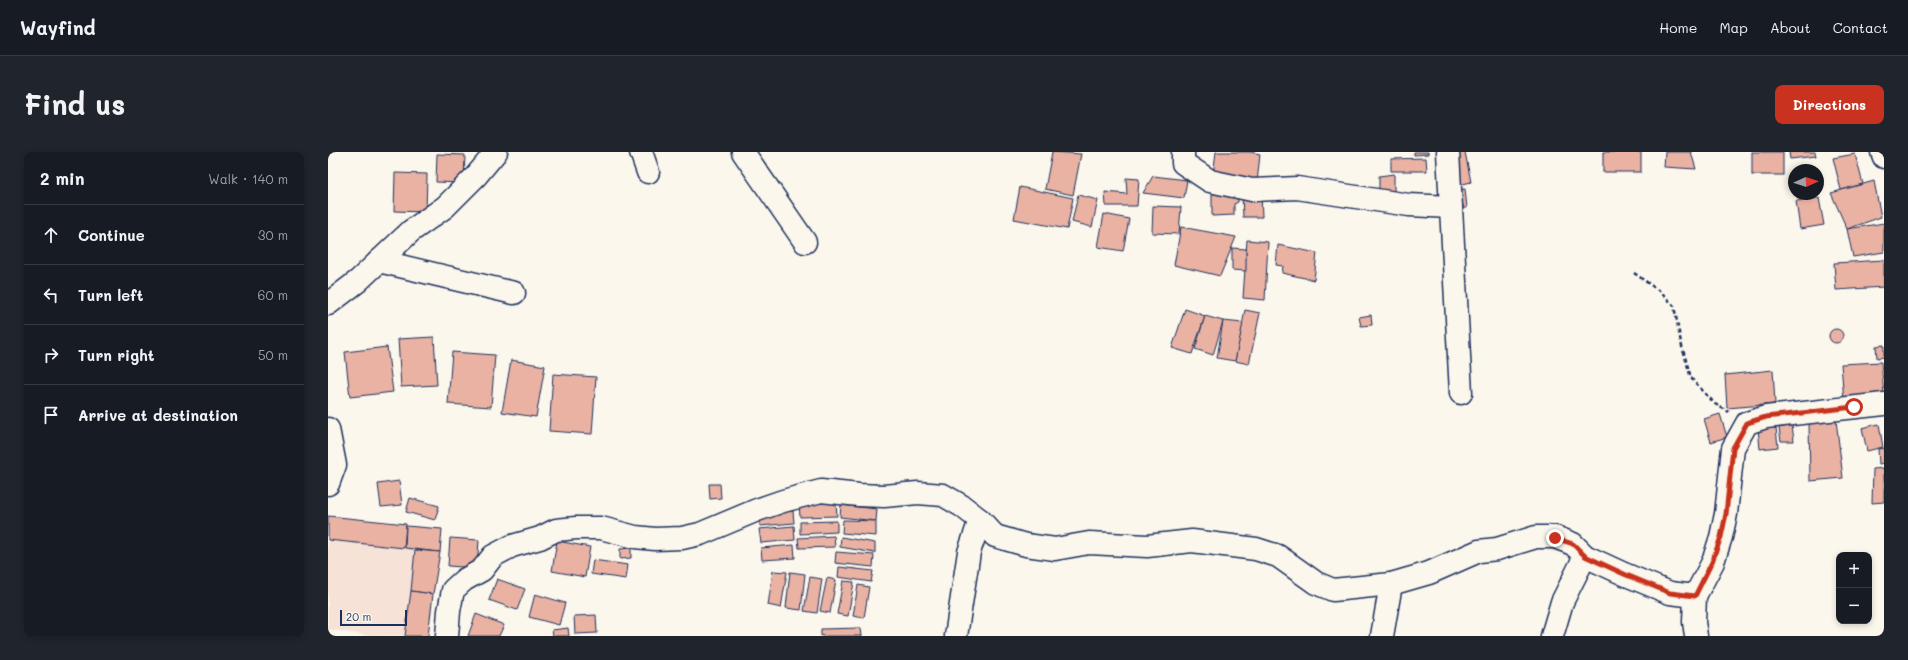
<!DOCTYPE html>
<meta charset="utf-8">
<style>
body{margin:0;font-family:Mali,sans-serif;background:#20242c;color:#f1f3f6}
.controls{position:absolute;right:12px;bottom:12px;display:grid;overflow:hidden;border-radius:8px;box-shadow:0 2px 6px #0003}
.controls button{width:36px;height:36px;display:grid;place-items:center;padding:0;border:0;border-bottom:1px solid #363941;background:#171b24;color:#f1f3f6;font:20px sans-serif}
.compass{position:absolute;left:1460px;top:12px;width:36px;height:36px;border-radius:50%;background:#171b24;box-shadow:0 2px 6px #0003;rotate:87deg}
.scale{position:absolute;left:12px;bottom:10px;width:67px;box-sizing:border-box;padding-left:4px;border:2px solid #1b2f5e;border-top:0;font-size:11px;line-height:14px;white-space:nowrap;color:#1b2f5e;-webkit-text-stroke:3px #fbf7ec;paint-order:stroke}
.stop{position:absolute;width:12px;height:12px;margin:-9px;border:3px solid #c8321e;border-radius:50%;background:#fff}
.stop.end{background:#c8321e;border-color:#fff;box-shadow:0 1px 4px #0008}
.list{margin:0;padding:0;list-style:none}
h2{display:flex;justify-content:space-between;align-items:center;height:52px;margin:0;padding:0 16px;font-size:17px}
h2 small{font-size:13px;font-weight:400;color:#9ea1a6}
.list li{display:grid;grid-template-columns:26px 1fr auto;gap:12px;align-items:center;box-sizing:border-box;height:60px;padding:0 16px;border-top:1px solid #363941}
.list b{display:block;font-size:15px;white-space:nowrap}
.list em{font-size:13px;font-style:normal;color:#9ea1a6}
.icon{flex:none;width:22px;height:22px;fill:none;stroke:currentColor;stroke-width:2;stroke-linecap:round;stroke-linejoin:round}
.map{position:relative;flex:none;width:1556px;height:484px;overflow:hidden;border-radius:8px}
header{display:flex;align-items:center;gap:24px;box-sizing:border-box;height:56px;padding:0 20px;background:#171b24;border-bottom:1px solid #363941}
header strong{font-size:19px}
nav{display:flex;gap:22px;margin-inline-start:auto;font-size:14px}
.intro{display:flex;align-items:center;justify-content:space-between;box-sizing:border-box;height:96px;padding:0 24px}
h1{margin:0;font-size:28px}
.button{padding:10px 18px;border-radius:8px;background:#c8321e;color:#fff;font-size:14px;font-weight:700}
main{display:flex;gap:24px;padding:0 24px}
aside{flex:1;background:#171b24;border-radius:8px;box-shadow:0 2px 6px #0003}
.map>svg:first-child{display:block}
.built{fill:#f6e2d6}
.building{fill:#eab2a2;stroke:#1b2f5e}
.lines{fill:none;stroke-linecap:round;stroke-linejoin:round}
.street-casing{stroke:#1b2f5e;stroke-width:25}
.path{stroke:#1b2f5e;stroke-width:2.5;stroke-dasharray:4 3;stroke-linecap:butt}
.street{stroke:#fbf7ec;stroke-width:22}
.route{stroke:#c8321e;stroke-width:5}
</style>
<header>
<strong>Wayfind</strong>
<nav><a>Home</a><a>Map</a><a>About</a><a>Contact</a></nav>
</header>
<div class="intro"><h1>Find us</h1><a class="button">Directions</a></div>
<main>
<aside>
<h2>2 min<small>Walk · 140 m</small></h2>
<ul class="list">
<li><svg class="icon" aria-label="ahead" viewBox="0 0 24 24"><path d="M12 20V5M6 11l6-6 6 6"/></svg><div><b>Continue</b></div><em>30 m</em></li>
<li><svg class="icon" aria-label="left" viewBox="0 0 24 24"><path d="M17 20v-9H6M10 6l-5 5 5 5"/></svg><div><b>Turn left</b></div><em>60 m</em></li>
<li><svg class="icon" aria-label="right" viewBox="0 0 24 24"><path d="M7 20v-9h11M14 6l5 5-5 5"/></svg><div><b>Turn right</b></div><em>50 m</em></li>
<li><svg class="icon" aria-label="arrive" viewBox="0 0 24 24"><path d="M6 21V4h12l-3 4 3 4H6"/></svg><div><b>Arrive at destination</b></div></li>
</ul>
</aside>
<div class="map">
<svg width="1556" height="484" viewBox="0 0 1556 484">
<rect width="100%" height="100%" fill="#fbf7ec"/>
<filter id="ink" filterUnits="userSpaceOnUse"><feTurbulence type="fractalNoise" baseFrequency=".025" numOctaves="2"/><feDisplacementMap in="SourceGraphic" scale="8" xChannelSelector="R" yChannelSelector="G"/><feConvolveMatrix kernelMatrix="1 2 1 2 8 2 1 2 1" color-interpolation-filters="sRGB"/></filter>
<g filter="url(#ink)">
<path class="built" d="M0 365 114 377 100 484H42L0 477Z"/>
<g class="building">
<path d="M724 0 753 2 745 43 717 37Z"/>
<path d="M888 0H922L932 2 929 31 885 23Z"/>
<path d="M1086 0H1100V2L1086 3Z"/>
<path d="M1137 0 1143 30 1131 33 1125 2Z"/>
<rect x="1275" y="0" width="38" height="20"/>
<path d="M1337 0H1363L1368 17 1336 15Z"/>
<rect x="1424" y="0" width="31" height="23"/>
<path d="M1461 0H1487L1488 4 1462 7Z"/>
<path d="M109 2 137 3 136 31 108 30Z"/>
<path d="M1527 2 1535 32 1513 38 1505 6Z"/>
<path d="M1098 6 1099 19H1063V7Z"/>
<path d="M67 21 99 22 98 60 66 59Z"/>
<path d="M1066 22V42L1051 43V24Z"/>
<path d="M825 24 859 28 856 46 815 41Z"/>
<path d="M798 26 811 27 809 54H778L777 40 799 42Z"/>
<path d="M1546 29 1553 65 1519 77 1503 41Z"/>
<path d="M692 35 745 46 739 77 686 67Z"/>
<path d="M910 35V50L906 52V63L884 64V41Z"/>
<path d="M1137 37 1139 56H1128L1127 38Z"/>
<path d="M933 42 934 65H915L914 43Z"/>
<path d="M750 43 770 48 764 75 744 70Z"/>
<path d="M1491 46 1496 73 1472 77 1468 49Z"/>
<path d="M825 54 853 55 851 82 824 81Z"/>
<path d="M776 62 801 67 795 99 770 95Z"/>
<path d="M1556 71V100L1525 105 1519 77Z"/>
<path d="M853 75 908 85 892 124 846 113Z"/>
<path d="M919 88 940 90 937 148 915 146Z"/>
<path d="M950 93 989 101 986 128 954 121 955 114 948 113Z"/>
<path d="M904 96 918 97V119L904 118Z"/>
<path d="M1556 108V135L1508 138 1506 111Z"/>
<path d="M857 157 877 164 864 202 844 196Z"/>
<path d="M917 158 932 161 921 212 907 209Z"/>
<path d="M1043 163 1044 173 1033 174 1031 165Z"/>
<path d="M877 164 895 169 885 203 867 197Z"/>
<path d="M895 169 915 171 907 209 889 206Z"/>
<circle cx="1508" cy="184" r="7"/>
<path d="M106 185 109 233 73 235 70 187Z"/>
<path d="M1556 193V205L1549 206 1548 194Z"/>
<path d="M59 195 65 240 22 245 17 200Z"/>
<path d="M124 200 167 203 163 255 120 252Z"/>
<path d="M183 208 217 214 208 265 174 260Z"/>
<path d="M1553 210 1556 241 1516 249 1513 212Z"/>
<path d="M1445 218 1447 252 1399 256 1397 223Z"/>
<path d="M225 222 268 225 264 282 221 279Z"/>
<path d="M1392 262 1399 285 1383 290 1376 267Z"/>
<path d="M1508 268 1515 326 1482 329 1481 271Z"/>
<path d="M1551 272 1555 295 1539 299 1534 276Z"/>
<path d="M1464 273 1466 289H1453L1451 276Z"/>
<path d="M1430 276H1448L1450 295 1432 297Z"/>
<path d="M1556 296V311L1551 312 1550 297Z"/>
<path d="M1556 316V350L1544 351 1545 317Z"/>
<path d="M71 329 74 353 53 355 50 332Z"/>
<path d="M381 332H392L393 346 382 347Z"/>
<path d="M82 346 111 354 107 368 78 360Z"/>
<path d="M508 351 509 364 472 365 471 352Z"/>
<path d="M513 353 549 357 548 369 512 365Z"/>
<path d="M465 359 466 371 432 374 431 362Z"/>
<path d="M0 364 78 372 76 396 0 388Z"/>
<path d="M515 368 548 369V384L514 381Z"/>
<path d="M509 369V380L472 382V370Z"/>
<path d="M78 374 114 377 112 400 77 396Z"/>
<path d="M466 374 467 388 433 391 431 377Z"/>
<path d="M506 384 507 395 471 396 470 386Z"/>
<path d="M513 385 547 391V401L512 395Z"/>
<path d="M122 386 151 388 149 416 120 414Z"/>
<path d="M229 389 262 395 257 425 224 419Z"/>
<path d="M466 393 467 406 434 408 433 396Z"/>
<path d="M303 396V406L292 407V397Z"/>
<path d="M87 398 112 400 105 442 83 439Z"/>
<path d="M508 400 546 403 545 415 507 411Z"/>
<path d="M265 408 300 413 298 427 263 422Z"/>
<path d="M511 415 545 419 543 430 510 425Z"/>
<path d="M445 419 459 420 453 456 440 453Z"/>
<path d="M462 420 477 422 473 458 458 456Z"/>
<path d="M482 425 494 427 489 461 476 459Z"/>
<path d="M499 426 508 428 502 461 492 459Z"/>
<path d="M169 427 197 437 189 458 161 448Z"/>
<path d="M515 429 526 430 520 464 509 462Z"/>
<path d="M530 433 541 435 536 466 525 464Z"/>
<path d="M83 439 105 442 100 484H77Z"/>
<path d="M207 442 237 451 231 473 201 465Z"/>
<path d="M148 462 176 473 171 484H140Z"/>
<path d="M268 463 269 481 247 482 246 464Z"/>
<path d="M240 476 241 484H225L224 478Z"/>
<path d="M533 476 534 484H493V477Z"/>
</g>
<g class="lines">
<defs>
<g id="street">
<path d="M313 0 320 20"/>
<path d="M415 0 477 90"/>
<path d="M855 0V11L882 29 924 38 969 36 1081 53 1123 55"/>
<path d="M1120 0 1133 241"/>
<path d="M1554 0 1556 5"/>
<path d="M51 109 186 141"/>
<path d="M0 152 30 129 83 79 117 55 148 24 168 0"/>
<path d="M0 277 7 313 0 332"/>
<path d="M119 484 121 459 125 438 136 428 154 418 165 404 184 394 212 386 228 378 248 376H273L307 385 327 387 354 386 372 382 429 358 455 349 493 339 531 343 556 344 590 341 615 343 634 354 652 368 667 384 698 393 727 397 761 391 819 394 864 389 928 397 950 404 988 431 1005 438 1063 432 1101 421 1151 399 1169 397 1208 385H1227L1245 392 1257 404 1296 422 1342 441 1367 444"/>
<path d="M628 484 641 400 652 368"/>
<path d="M1054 484 1063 432"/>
<path d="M1224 484 1234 450 1257 404"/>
<path d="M1368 484 1366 470 1367 444 1385 410 1393 385 1398 362 1405 296 1419 271 1438 265 1556 252"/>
</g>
</defs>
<use href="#street" class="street-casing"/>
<path class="path" d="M1306 121 1334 141 1346 154 1353 191 1363 226 1387 252 1401 260"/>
<use href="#street" class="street"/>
</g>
</g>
<g class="lines" filter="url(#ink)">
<path class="route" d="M1227 386 1245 392 1257 404 1296 422 1342 441 1367 444 1384 410 1393 385 1398 362 1405 296 1419 271 1438 265 1526 255"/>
</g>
</svg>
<div class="controls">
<button>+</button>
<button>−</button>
</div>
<svg class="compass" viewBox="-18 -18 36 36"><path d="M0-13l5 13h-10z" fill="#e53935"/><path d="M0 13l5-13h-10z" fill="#9ea1a6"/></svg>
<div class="scale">20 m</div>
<div class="stop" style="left:1526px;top:255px"></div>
<div class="stop end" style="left:1227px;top:386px"></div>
</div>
</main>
